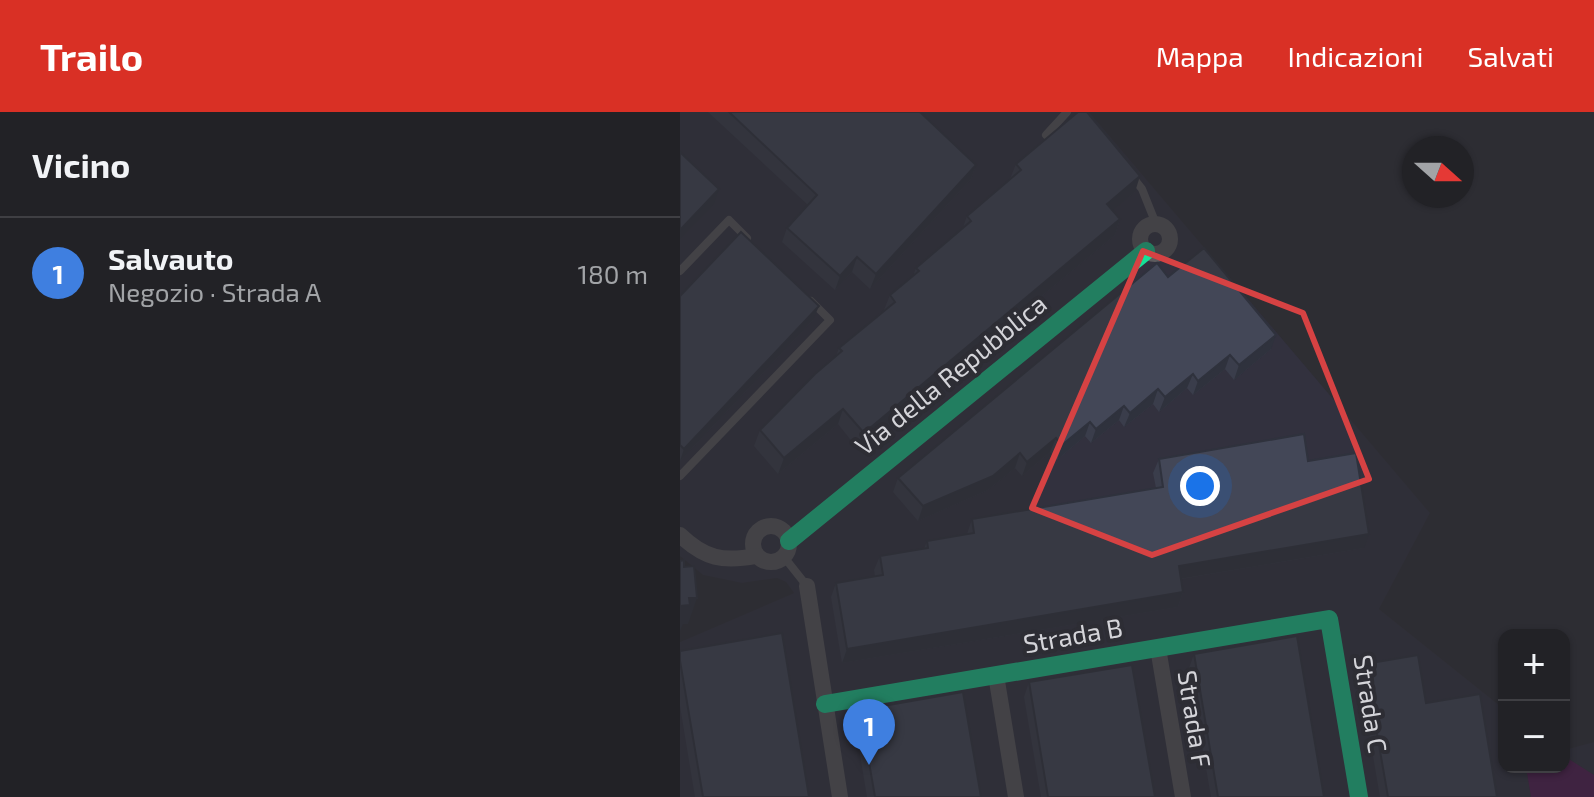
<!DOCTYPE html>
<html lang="it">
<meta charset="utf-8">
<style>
body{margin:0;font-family:"Exo 2",sans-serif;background:#2e2f32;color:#f1f3f6}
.controls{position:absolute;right:24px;bottom:24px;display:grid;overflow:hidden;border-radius:16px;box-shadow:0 2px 6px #0004}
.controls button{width:72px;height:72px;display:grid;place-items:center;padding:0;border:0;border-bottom:2px solid #3f3f43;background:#222226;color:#f1f3f6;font:40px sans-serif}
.compass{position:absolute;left:722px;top:24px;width:72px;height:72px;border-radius:50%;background:#222226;box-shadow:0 2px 6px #0004;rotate:111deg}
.you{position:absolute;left:520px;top:374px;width:28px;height:28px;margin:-20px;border:6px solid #fff;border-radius:50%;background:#1a73e8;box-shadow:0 0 0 12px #1a73e833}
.badge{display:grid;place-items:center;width:52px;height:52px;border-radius:50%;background:#d93025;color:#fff;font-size:26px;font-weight:700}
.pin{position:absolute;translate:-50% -66px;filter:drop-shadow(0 2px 4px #0008)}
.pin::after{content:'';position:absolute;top:42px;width:28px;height:24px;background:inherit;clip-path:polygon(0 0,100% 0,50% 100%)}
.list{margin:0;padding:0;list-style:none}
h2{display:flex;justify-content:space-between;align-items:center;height:104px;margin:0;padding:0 32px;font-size:34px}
h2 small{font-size:26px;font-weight:400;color:#a2a4a7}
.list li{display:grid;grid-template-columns:52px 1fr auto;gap:24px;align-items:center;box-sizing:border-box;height:112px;padding:0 32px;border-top:2px solid #3f3f43}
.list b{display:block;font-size:30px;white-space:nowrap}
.list p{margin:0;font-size:26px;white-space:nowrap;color:#a2a4a7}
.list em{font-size:26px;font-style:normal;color:#a2a4a7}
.map{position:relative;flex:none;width:914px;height:685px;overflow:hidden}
header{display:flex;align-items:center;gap:48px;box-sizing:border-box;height:112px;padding:0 40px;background:#d93025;color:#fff}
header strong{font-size:38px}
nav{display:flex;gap:44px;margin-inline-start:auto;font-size:28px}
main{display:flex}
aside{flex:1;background:#222226}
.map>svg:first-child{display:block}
.built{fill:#32313e}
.green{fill:#551852}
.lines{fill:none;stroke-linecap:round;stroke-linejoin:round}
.lane{stroke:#5d5c5e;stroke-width:8}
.street{stroke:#5d5c5e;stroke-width:16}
.fast{stroke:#16e098;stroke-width:18}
.wall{fill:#3a3d4b}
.shaded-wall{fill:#2f323d}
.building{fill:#434757;stroke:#2f323d;stroke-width:2}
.marked{fill:none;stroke:#d64243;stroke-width:6;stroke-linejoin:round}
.labels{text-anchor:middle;stroke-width:8;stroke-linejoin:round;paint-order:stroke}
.street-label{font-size:26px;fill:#d4d4d9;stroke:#2d2d34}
</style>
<header>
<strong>Trailo</strong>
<nav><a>Mappa</a><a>Indicazioni</a><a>Salvati</a></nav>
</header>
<main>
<aside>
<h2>Vicino<small></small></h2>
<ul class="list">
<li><span class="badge" style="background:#3f7fe0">1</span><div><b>Salvauto</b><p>Negozio · Strada A</p></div><em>180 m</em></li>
</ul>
</aside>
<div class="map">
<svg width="914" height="685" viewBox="0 0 914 685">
<rect width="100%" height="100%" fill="#2e2e33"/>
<g class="built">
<path d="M0 0H409L750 401 699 497 824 597V655H846L851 685H0V530L114 481 106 470 97 466 62 471 23 463 0 444Z"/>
<path d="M914 630V663L884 644V638Z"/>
</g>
<path class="green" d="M884 644 914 663V685H851L846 655H884Z"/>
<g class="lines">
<g class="lane">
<path d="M366 23 387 0"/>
<path d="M451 63 462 77 476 112"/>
<path d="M0 159 49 108 67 126"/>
<path d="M0 364 150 208 131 189"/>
<path d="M104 445 127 474"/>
</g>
<g class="street">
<circle cx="475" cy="127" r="15"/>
<circle cx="91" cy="432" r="18"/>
<path d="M0 423C25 447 43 450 76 444"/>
<path d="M127 474 160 685"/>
<path d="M478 536 503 685"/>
<path d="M316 563 336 685"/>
</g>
<g class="fast">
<path d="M109 429 466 139"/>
<path d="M145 592 649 507 679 685"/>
</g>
</g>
<g class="wall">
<path d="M28 0H240L296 53 291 67 190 177 172 160 155 178 102 130 107 116 128 93Z"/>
<path d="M336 52 455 80 432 98 440 107 435 123 178 337 158 312 98 362 74 334 80 318 156 244 159 236 204 198 210 183 233 164 236 156 282 118 287 104 330 67Z"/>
<path d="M488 165 591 237 554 268 545 257 513 283 507 276 479 300 473 292 444 315 439 308 411 331 405 324 377 348 370 340 342 364 335 356 308 378 238 409 213 380 218 366Z"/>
<path d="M0 184 133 208 0 349Z"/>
<path d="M479 347 628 349 684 436 501 467 503 480 498 495 162 551 151 485 156 471 195 464 194 458 200 444 244 437 247 429 287 422 292 407 476 376 473 361Z"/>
<path d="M0 539 129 685H15L0 594Z"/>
<path d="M514 542 644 685H531L509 556Z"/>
<path d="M685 552 746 591 817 685H700L680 567Z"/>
<path d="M349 570 475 685H361L344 585Z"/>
<path d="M180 598 301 685H187L175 612Z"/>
</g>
<g class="shaded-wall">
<path d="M296 53 291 67 190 177 196 162Z"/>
<path d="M460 64 455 80 422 107 427 92Z"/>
<path d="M39 77 34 92 0 127V118Z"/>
<path d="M440 107 435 123 178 337 184 321Z"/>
<path d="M177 145 172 160 155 178 160 164Z"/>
<path d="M139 194 133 208 0 349 4 337Z"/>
<path d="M596 223 591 237 554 268 559 253Z"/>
<path d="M550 243 545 257 513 283 518 269Z"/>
<path d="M513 262 507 276 479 300 485 285Z"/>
<path d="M478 277 473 292 444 315 450 301Z"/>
<path d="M444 294 439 308 411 331 416 317Z"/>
<path d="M163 297 158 312 98 362 104 346Z"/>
<path d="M410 310 405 324 377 348 382 333Z"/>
<path d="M376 326 370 340 342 364 347 350Z"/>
<path d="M340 341 335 356 308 378 238 409 243 394Z"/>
<path d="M689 422 684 436 493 468 499 454Z"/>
<path d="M503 480 498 495 162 551 167 537Z"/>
<path d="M9 486H17L8 512H3L0 519V494Z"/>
</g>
<g class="building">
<path d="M49 0H240L296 53 196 162 177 145 160 164 107 116 137 83Z"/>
<path d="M398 0H407L460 64 427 92 440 107 184 321 163 297 104 346 80 318 135 262 162 239 159 236 215 190 210 183 239 159 236 156 291 109 287 104 341 58 336 52Z"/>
<path d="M0 40 39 77 0 118Z"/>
<path d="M61 120 139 194 4 337 0 333V184Z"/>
<path d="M524 136 596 223 559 253 550 243 518 269 513 262 485 285 478 277 450 301 444 294 416 317 410 310 382 333 376 326 347 350 340 341 313 364 243 394 218 366 477 151 488 165Z"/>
<path d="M624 322 628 349 676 341 689 422 499 454 503 480 167 537 156 471 203 463 200 444 248 436 247 429 294 421 292 407 483 375 479 347Z"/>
<path d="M4 448V455L14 454 17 486H9L10 493 0 494V449Z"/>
<path d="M102 521 129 685H23L0 549V539Z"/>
<path d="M617 524 644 685H538L514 542Z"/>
<path d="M738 543 746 591 800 582 817 685H708L685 552Z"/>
<path d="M452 553 475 685H368L349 570Z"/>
<path d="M283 580 301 685H195L180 598Z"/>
</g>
<path d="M0 0H914V685H0ZM463 139 623 201 689 367 472 443 352 396Z" fill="#2e2e33" fill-opacity=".55" fill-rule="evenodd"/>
<path class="marked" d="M463 139 623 201 689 367 472 443 352 396Z"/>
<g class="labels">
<g class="street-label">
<text transform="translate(271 263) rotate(-39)" y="9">Via della Repubblica</text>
<text transform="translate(393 524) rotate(-10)" y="9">Strada B</text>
<text transform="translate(690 592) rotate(81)" y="9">Strada C</text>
<text transform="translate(514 607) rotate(81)" y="9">Strada F</text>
</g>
</g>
</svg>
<div class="controls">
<button>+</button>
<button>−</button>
</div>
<svg class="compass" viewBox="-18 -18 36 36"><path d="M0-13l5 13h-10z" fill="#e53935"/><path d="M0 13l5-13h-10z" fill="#a2a4a7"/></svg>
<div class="you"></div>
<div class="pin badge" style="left:189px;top:653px;background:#3f7fe0">1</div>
</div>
</main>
